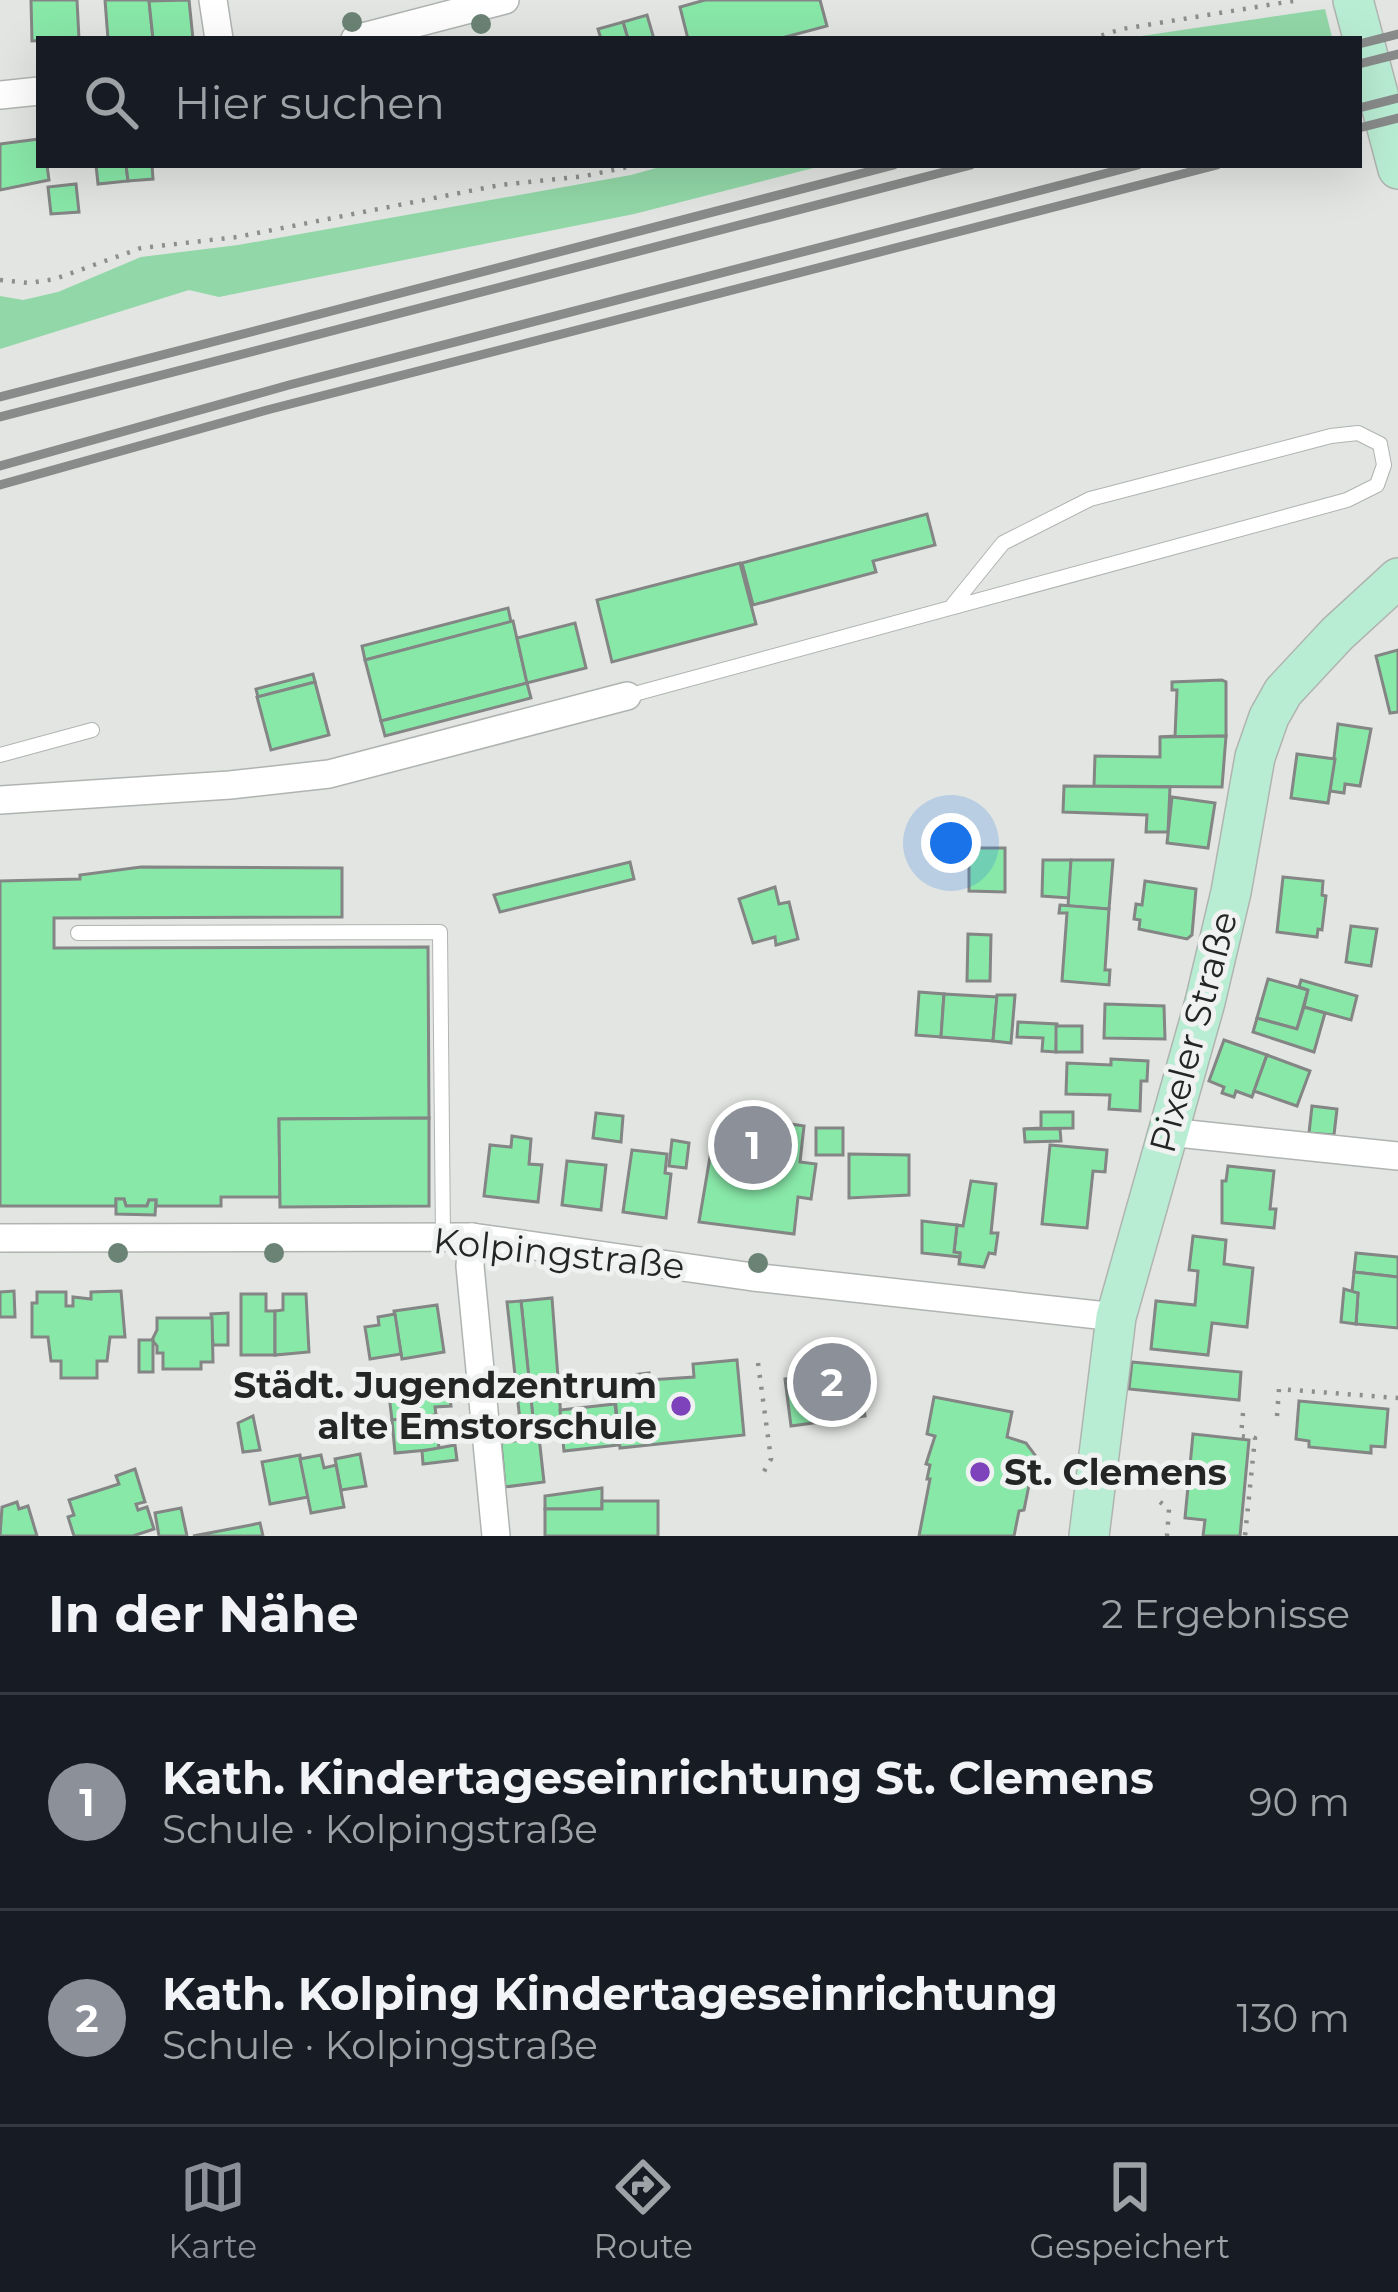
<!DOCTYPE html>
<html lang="de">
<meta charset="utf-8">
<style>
body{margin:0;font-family:Montserrat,sans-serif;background:#242831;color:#f1f3f6}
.you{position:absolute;left:951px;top:843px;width:42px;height:42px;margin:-30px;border:9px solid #fff;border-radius:50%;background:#1a73e8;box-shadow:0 0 0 18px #1a73e833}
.badge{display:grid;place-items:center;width:78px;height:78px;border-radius:50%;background:#8c9099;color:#fff;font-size:39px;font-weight:700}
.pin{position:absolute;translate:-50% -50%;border:6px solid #fff;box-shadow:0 3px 12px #0006}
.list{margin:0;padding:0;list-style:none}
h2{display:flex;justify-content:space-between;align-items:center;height:156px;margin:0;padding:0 48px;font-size:51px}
h2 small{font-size:39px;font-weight:400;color:#9ea1a6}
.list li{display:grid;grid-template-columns:78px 1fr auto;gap:36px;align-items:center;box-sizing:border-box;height:216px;padding:0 48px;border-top:3px solid #363941}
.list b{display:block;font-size:45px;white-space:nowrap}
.list p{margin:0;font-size:39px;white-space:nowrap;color:#9ea1a6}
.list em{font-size:39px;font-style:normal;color:#9ea1a6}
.icon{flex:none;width:66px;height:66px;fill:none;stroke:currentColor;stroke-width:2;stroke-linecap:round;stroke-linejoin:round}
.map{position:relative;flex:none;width:1398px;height:1536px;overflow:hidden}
.search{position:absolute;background:#171b24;box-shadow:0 12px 48px #0002;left:36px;right:36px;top:36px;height:132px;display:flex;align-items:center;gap:30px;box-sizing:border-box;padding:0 42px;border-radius:0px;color:#9ea1a6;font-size:45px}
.sheet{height:588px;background:#171b24}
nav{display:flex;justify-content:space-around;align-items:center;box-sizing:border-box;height:168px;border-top:3px solid #363941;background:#171b24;font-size:33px;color:#9ea1a6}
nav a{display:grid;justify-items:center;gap:6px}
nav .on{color:#8c9099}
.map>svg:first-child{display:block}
.green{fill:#92d7a7}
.building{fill:#88e8a8;stroke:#838684;stroke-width:3}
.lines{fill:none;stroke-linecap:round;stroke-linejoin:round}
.service-casing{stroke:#b0b4b1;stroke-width:16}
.minor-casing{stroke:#b0b4b1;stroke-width:30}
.secondary-casing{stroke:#b0b4b1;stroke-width:42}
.path{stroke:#8d8f8d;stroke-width:4.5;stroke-dasharray:3 9;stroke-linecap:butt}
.service{stroke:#fff;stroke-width:14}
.minor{stroke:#fff;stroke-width:27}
.secondary{stroke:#b9edd3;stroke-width:39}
.rail{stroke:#888b89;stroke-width:9}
.tree{fill:#6b8375}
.poi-dot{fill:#7e43ba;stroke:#eff2f0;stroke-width:4.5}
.labels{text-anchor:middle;stroke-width:10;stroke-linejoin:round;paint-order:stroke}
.street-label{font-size:36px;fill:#242625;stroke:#eff2f0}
.poi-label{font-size:36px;font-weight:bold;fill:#242625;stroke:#eff2f0;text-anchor:end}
</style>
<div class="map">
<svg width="1398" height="1536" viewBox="0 0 1398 1536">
<rect width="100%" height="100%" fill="#e2e5e2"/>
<g class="green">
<path d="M1325 9 1332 37 1320 39H1121Z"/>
<path d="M667 165H825L634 214 219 297 189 290 0 349V296L23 300 58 292 141 257 238 245 631 175Z"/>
</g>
<g class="building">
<path d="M31 0H77L79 39 32 41Z"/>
<path d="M105 0H149L153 39H108Z"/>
<path d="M189 0 193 39H153L149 1Z"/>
<path d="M705 0H820L827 26 778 39H688L680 7Z"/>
<path d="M647 15 654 39H628L623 22Z"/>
<path d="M623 22 628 39H601L598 29Z"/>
<path d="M39 139V165H47L49 180 0 190V144Z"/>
<path d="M96 165H126L128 181 98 184Z"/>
<path d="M126 165H152L153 179 128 181Z"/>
<path d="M76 184 79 212 51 214 48 187Z"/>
<path d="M927 514 935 545 873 561 876 572 753 605 742 563Z"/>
<path d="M740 563 756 624 612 662 597 600Z"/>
<path d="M508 608 511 622 365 660 362 646Z"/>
<path d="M513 621 527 683 381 721 365 660Z"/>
<path d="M575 623 586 668 527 683 517 638Z"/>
<path d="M1398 650V712L1390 713 1376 656Z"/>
<path d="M313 674 315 682 258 697 256 689Z"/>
<path d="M1222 680 1226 682V736L1160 737 1175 736 1177 690H1172V682Z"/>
<path d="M315 682 329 735 271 750 257 697Z"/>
<path d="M527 683 531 698 385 736 381 721Z"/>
<path d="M1338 724 1371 729 1360 786 1345 784 1344 793 1330 791Z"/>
<path d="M1226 736 1222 787 1094 786 1095 756 1160 757V737Z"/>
<path d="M1297 754 1335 759 1328 803 1291 798Z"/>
<path d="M1064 786 1170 787 1168 832H1146L1147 815 1063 812Z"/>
<path d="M1172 797 1215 803 1208 848 1167 843Z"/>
<path d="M969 848H1005V892L969 891Z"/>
<path d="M1043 860H1071L1069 898 1042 896Z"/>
<path d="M1071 860H1113L1109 909 1068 906Z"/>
<path d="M630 862 634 879 500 912 494 895Z"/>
<path d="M141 867 342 868V917L54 918V948L428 947 429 1118 279 1119 280 1197H221V1206H156V1200H149L147 1206H126L124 1199H116V1206H0V881L80 879V875Z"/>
<path d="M1283 877 1323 881 1322 895 1326 896 1322 930 1318 929 1317 937 1277 932Z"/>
<path d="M1145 881 1196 889 1192 935 1187 939 1139 929 1140 920 1134 919 1136 904 1142 905Z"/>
<path d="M775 887 779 904 789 902 798 939 776 945 775 937 753 943 739 899Z"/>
<path d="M1060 905 1109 909 1105 970H1110L1109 985 1062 981 1067 913H1059Z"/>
<path d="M1351 926 1377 929 1371 966 1346 962Z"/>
<path d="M968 934 991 935 990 981H967Z"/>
<path d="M1268 979 1308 990 1297 1029 1257 1018Z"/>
<path d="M1301 980 1357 996 1351 1020 1304 1007 1308 990 1299 987Z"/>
<path d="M919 992 944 994 941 1037 916 1035Z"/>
<path d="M944 994 997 997 993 1041 941 1037Z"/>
<path d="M997 995H1015L1011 1043 993 1041Z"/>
<path d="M1105 1004 1164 1006 1165 1039 1104 1038Z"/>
<path d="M1304 1007 1325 1013 1314 1052 1253 1032 1257 1018 1297 1029Z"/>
<path d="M1018 1022 1057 1024 1056 1052 1042 1051 1043 1038 1017 1037Z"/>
<rect x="1056" y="1026" width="26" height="26"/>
<path d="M1224 1040 1267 1055 1252 1097 1236 1091 1234 1097 1222 1093 1224 1087 1209 1081Z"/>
<path d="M1267 1055 1310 1071 1297 1106 1254 1091Z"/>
<path d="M1111 1059 1148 1061 1147 1081H1141L1140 1111 1109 1109 1110 1095 1066 1094 1067 1063 1111 1065Z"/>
<path d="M1312 1106 1337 1109 1334 1135 1309 1133Z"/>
<path d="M1041 1112H1073V1128L1024 1129 1041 1128Z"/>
<path d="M596 1113 623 1116 621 1142 593 1138Z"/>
<path d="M429 1118V1206L280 1207 279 1119Z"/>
<path d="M765 1120 804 1126 800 1162 816 1164 811 1199 798 1197 794 1234 699 1222 710 1157 748 1162 749 1155 760 1157Z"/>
<path d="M722 1128 746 1131 742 1161 718 1158Z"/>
<rect x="816" y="1128" width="27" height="27"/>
<path d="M1024 1129H1060L1061 1141 1025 1142Z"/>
<path d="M512 1136 531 1139 529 1164 542 1165 538 1202 484 1196 490 1145 511 1147Z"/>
<path d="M672 1140 689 1143 686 1168 669 1166Z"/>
<path d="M1050 1145 1107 1150 1105 1172 1093 1171 1087 1228 1042 1224Z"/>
<path d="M632 1150 667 1154 665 1173 671 1174 666 1218 623 1212Z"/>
<path d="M849 1154 909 1155V1195L849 1198Z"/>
<path d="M567 1161 606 1165 601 1210 562 1205Z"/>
<path d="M1228 1166 1274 1171 1270 1209H1276L1274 1228 1222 1223V1181H1226Z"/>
<path d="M971 1181 996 1184 991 1233H998L995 1254 989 1253 984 1267 959 1264 960 1253 954 1252 957 1225 963 1226Z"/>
<path d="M116 1199H124L126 1206H147L149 1200H156L155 1215 116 1214Z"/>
<path d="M922 1221 957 1225 954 1252 960 1253V1257L922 1253Z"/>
<path d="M1193 1236 1226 1240 1224 1264 1253 1268 1247 1327 1212 1323 1208 1355 1151 1349 1156 1301 1195 1305 1198 1271 1189 1270Z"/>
<path d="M1356 1253 1398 1257V1277L1354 1272Z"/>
<path d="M1354 1272 1398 1277V1328L1356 1324 1358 1293 1352 1292Z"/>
<path d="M1344 1289 1358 1293 1356 1324 1341 1322Z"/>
<path d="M14 1291 15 1317H0V1292Z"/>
<path d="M121 1291 125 1337H110L107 1361H97V1378H61V1361H51L48 1337H32V1303H37V1292H66V1306H73V1297L91 1299V1292Z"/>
<path d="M241 1294H266V1311H275V1355H241Z"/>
<path d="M283 1294H306L309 1352 275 1355V1311L283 1310Z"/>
<path d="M552 1298 561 1418 533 1421 521 1301Z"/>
<path d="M521 1301 535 1437 522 1439 507 1302Z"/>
<path d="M437 1305 444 1352 402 1359 394 1311Z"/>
<path d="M228 1313V1345H213L211 1314Z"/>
<path d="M395 1314 401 1354 370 1359 365 1327 379 1325 378 1317Z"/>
<path d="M157 1318H212L213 1362H201V1369H163V1353H157V1346L152 1340 157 1330Z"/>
<rect x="139" y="1340" width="14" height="32"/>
<path d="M737 1360 744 1435 620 1448 613 1377 649 1373V1380L694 1377 693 1364Z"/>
<path d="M823 1362 824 1374 859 1369 865 1416 791 1426 785 1379 798 1377 797 1366Z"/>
<path d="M1132 1362 1241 1372 1239 1400 1129 1389Z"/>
<path d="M448 1380 451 1406 435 1407 436 1415 392 1420 388 1387Z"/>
<path d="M934 1397 1012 1412 1007 1437 1026 1443 1035 1455 1024 1510 1019 1511 1014 1536H919L930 1479H927L930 1465 926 1464 935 1436 927 1434Z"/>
<path d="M1299 1401 1388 1409 1385 1447 1371 1446V1453L1309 1447V1441L1296 1439Z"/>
<path d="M615 1404 619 1445 564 1451 560 1410Z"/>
<path d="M436 1415 439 1449 395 1453 392 1420Z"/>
<path d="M253 1416 260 1450 243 1452 238 1423Z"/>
<path d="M561 1418 562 1434 535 1437 533 1421Z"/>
<path d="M1193 1434 1249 1440 1240 1536H1203L1205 1520 1185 1518Z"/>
<path d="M539 1437 544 1482 505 1487 501 1443Z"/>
<path d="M455 1445 457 1460 423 1464 422 1451Z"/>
<path d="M360 1454 366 1486 341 1490 335 1459Z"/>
<path d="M300 1455 308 1497 270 1504 262 1462Z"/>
<path d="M321 1455 324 1468 336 1465 344 1507 311 1513 300 1459Z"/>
<path d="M135 1469 145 1502 136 1504 138 1510 147 1507 154 1529 133 1536H74L68 1517 74 1515 69 1500 119 1484 116 1476Z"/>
<path d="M602 1488V1509H545V1496Z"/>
<path d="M602 1501H658V1536H545V1509H602Z"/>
<path d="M17 1502 19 1509 28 1506 37 1536H0L2 1507Z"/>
<path d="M181 1508 187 1536H159L155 1513Z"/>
<path d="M260 1523 263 1536H193L251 1525Z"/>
</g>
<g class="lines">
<defs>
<g id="service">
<path d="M627 696 1347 500 1377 485 1384 465 1380 444 1358 433 1331 436 1090 499 1003 543 952 606"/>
<path d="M0 755 92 730"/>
<path d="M78 933 440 932 443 1237"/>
</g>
<g id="minor">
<path d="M213 0 219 39"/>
<path d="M355 39 505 0"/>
<path d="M0 95 39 91"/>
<path d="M0 800 230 785 329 774 627 696"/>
<path d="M1168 1132 1398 1156"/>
<path d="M472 1237 470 1266 496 1536"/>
<path d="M0 1238 472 1237 753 1277 1116 1317"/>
</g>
<g id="secondary">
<path d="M1353 0 1398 169"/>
<path d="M1089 1536 1116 1317 1205 1002 1231 892 1255 757 1269 717 1283 692 1337 634 1398 578"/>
</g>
</defs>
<use href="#service" class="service-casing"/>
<use href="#minor" class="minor-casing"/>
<use href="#secondary" class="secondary-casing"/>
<g class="path">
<path d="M1090 39 1122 29 1299 0"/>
<path d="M0 280 29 283 55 279 141 248 237 237 500 185 585 176 637 165"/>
<path d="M758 1363 771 1459 762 1475"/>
<path d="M1243 1413 1241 1436 1255 1438 1245 1536"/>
<path d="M1277 1416 1279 1389 1398 1398"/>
<path d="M1160 1502 1169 1509 1167 1536"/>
</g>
<use href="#service" class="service"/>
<use href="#minor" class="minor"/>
<use href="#secondary" class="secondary"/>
<g class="rail">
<path d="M1359 44 1398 34"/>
<path d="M1359 64 1398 54"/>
<path d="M1359 108 1398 98"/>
<path d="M1359 128 1398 118"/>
<path d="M0 397 894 165"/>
<path d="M0 417 971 165"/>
<path d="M0 466 289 385 1138 165"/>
<path d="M0 485 267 410 1217 165"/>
</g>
</g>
<g class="tree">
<circle cx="352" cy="22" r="10"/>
<circle cx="481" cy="24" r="10"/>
<circle cx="118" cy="1253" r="10"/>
<circle cx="274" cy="1253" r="10"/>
<circle cx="758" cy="1263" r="10"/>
</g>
<g class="poi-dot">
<circle cx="681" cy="1406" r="12"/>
<circle cx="980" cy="1472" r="12"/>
</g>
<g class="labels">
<g class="street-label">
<text transform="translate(1193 1032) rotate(-75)" y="13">Pixeler Straße</text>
<text transform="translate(559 1253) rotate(6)" y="13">Kolpingstraße</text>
</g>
<g class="poi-label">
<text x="657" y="1398">Städt. Jugendzentrum<tspan x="657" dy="41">alte Emstorschule</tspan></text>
<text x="1004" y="1485" text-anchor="start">St. Clemens</text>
</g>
</g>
</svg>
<div class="you"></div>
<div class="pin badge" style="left:753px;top:1145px">1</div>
<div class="pin badge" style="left:832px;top:1382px">2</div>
<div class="search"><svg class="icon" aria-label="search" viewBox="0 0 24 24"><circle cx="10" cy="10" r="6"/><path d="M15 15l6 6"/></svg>Hier suchen</div>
</div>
<section class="sheet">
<h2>In der Nähe<small>2 Ergebnisse</small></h2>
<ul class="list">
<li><span class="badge">1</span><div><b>Kath. Kindertageseinrichtung St. Clemens</b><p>Schule · Kolpingstraße</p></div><em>90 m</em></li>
<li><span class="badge">2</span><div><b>Kath. Kolping Kindertageseinrichtung</b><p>Schule · Kolpingstraße</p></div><em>130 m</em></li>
</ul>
</section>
<nav>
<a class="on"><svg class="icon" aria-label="map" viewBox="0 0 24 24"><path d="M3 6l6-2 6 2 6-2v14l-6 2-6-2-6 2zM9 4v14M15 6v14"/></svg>Karte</a>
<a><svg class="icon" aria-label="directions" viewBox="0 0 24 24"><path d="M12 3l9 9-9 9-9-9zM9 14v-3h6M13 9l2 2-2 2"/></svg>Route</a>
<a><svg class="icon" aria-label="saved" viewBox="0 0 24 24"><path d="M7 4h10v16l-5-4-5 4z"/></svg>Gespeichert</a>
</nav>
